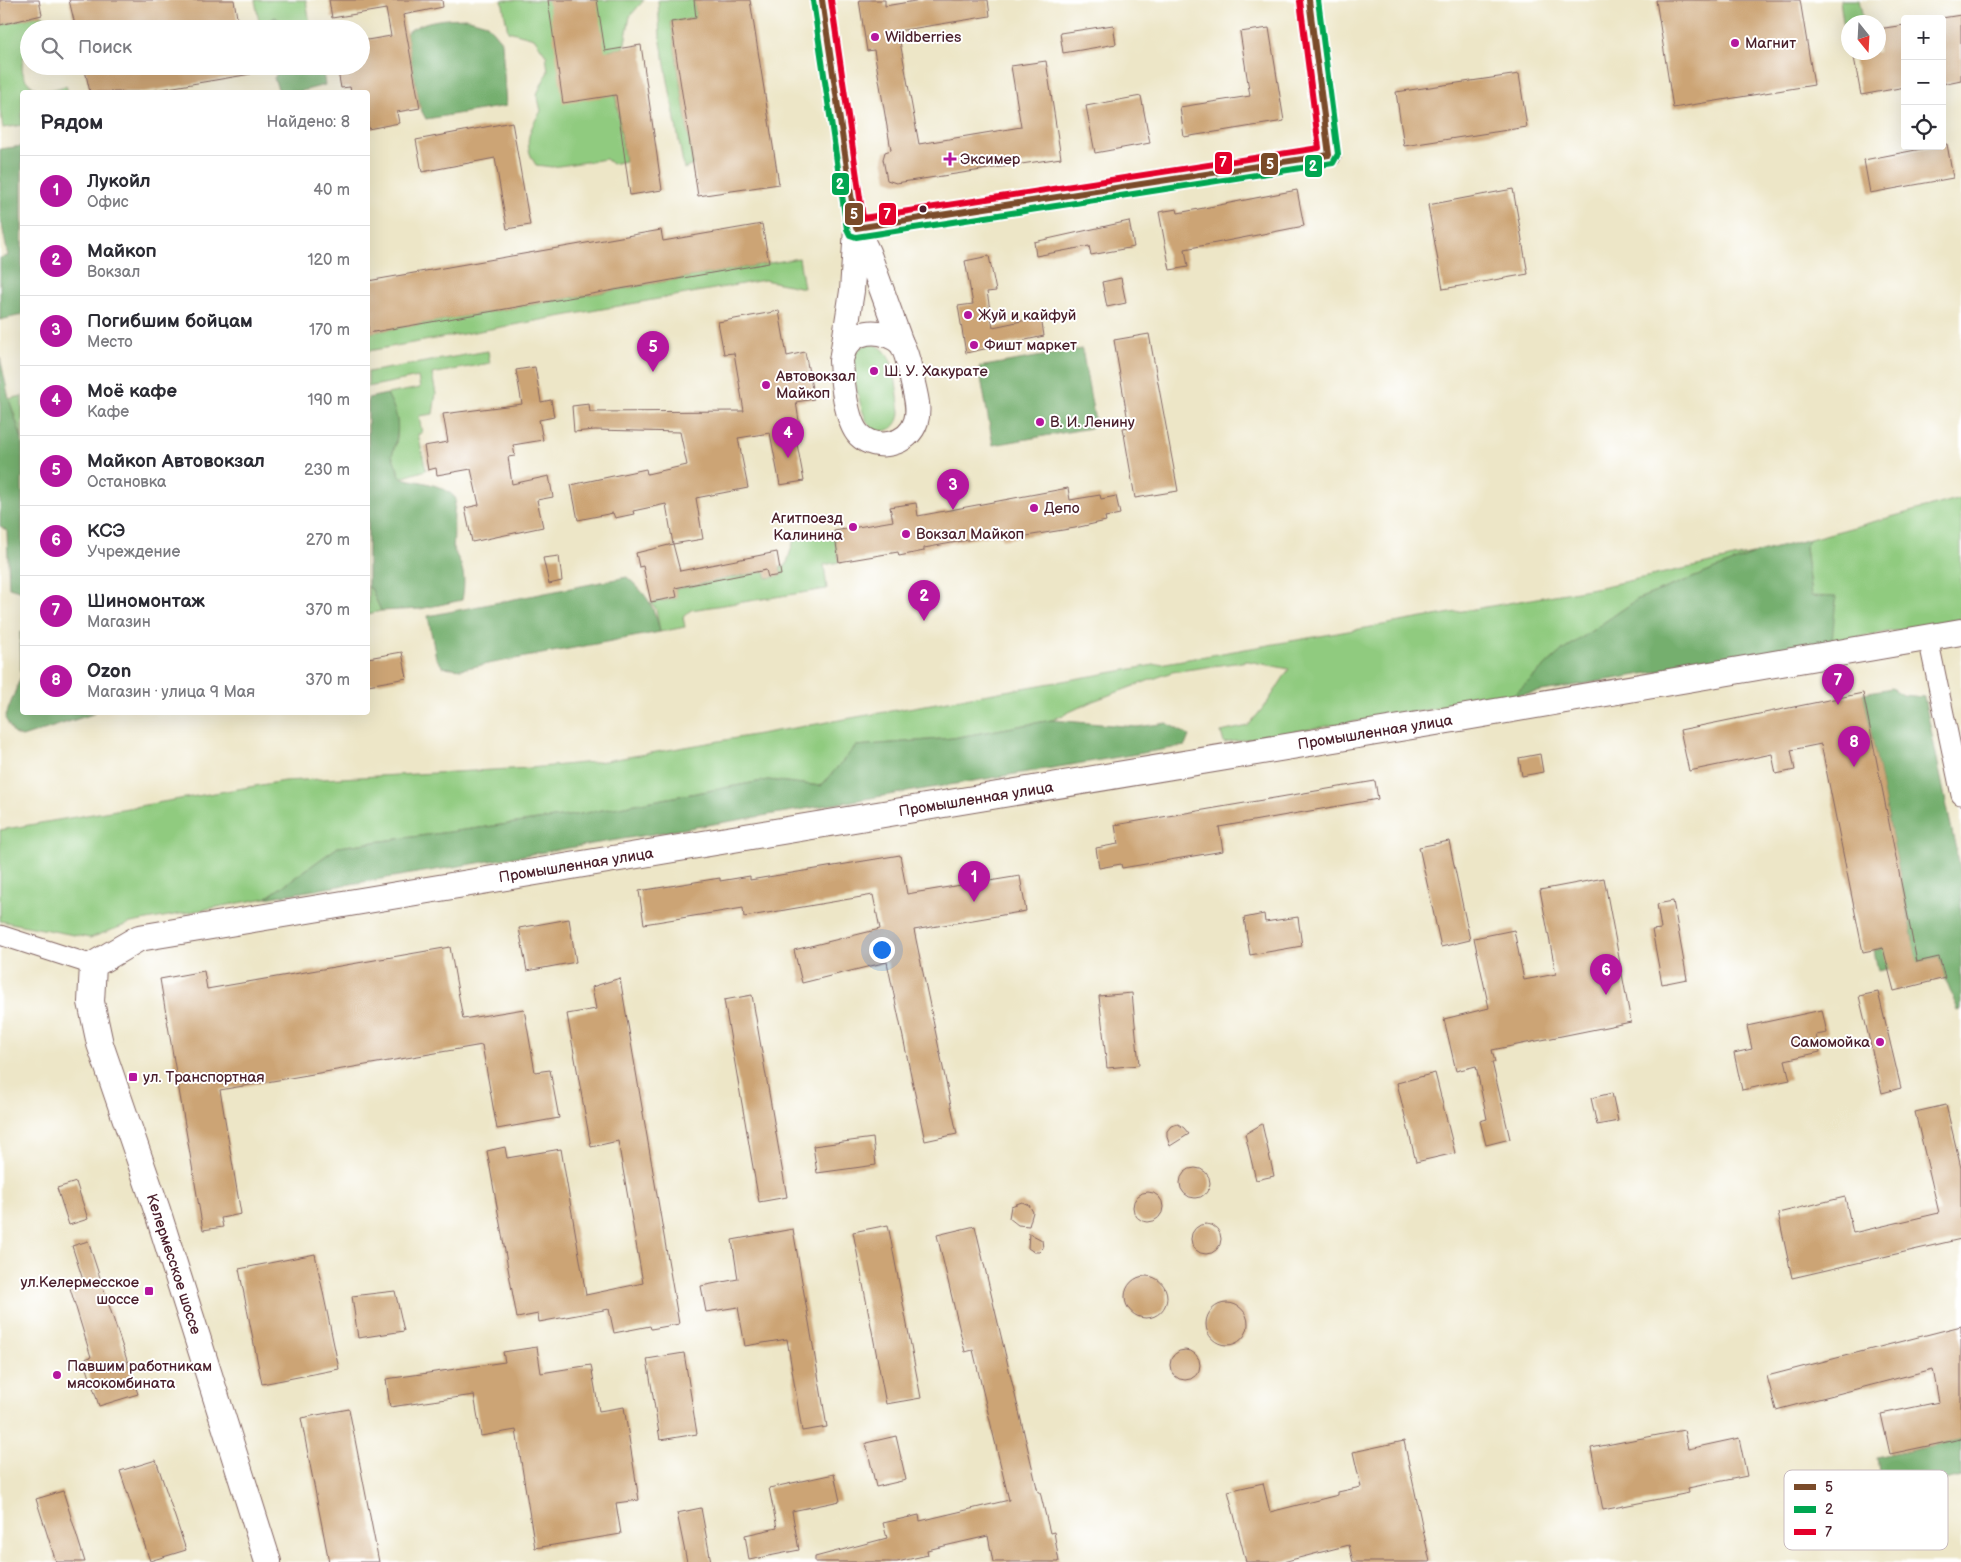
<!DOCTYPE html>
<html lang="ru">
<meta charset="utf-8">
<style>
body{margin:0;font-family:"Balsamiq Sans",sans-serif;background:#f2f2f3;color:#2b2b33}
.controls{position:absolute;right:15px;top:15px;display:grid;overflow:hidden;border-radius:5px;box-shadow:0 5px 20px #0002}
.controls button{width:45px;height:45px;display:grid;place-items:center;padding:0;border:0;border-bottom:1px solid #e1e1e2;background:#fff;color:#2b2b33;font:25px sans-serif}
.compass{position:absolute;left:1841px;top:15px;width:45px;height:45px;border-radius:50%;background:#fff;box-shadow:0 5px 20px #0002;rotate:162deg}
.you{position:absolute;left:881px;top:949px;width:18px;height:18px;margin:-12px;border:4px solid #fff;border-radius:50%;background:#1a73e8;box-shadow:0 0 0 8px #1a73e833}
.badge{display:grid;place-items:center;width:32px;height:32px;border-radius:50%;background:#b5179e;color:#fff;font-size:16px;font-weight:700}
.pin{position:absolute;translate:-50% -41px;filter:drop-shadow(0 1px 2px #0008)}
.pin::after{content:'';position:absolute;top:26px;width:18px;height:15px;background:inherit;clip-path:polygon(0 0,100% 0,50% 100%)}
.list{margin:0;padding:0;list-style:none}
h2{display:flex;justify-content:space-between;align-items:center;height:65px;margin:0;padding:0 20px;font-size:21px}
h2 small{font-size:16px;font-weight:400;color:#7c7c81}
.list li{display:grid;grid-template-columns:32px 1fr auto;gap:15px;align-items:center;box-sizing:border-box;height:70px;padding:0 20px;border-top:1px solid #e1e1e2}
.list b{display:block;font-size:19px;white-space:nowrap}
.list p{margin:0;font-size:16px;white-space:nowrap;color:#7c7c81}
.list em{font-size:16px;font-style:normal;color:#7c7c81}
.icon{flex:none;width:28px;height:28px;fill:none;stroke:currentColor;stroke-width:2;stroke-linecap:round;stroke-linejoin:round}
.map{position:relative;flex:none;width:1961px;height:1562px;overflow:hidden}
.search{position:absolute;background:#fff;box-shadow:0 5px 20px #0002;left:20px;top:20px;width:350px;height:55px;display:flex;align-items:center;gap:12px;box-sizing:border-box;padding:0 18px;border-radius:28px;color:#7c7c81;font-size:19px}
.panel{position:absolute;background:#fff;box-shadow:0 5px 20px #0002;left:20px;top:90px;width:350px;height:625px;border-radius:5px}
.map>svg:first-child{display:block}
.green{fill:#90cb7f;stroke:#6d7555}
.forest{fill:#74af6e;stroke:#5f674c}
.building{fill:#cca475}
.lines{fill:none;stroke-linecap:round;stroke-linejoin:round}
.minor-casing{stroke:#836562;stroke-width:21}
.tertiary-casing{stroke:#836562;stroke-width:26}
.secondary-casing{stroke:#836562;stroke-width:28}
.minor{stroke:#fff;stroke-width:19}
.tertiary{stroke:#fff;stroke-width:24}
.secondary{stroke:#fff;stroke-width:26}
.bus-1-casing{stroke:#fff;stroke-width:10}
.bus-2-casing{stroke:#fff;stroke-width:10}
.bus-3-casing{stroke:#fff;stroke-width:10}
.bus-1{stroke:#7a4b2a;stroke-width:6}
.bus-2{stroke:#00a651;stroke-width:6}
.bus-3{stroke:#e4002b;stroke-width:6}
.poi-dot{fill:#b5179e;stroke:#fff;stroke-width:2}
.bus-dot{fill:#4a1f2b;stroke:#fff;stroke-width:2}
.labels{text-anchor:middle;stroke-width:4;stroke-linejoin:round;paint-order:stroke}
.poi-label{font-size:15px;fill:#4a1f2b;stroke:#fff;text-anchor:start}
.street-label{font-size:15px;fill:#4a1f2b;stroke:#fff}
.key{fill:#fff;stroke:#c9bcbf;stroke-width:1}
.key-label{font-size:14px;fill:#4a1f2b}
.line-badge{stroke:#fff;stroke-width:2}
.badge-label{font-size:14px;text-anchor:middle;font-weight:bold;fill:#fff}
</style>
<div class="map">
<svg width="1961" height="1562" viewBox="0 0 1961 1562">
<rect width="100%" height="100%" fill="#fff"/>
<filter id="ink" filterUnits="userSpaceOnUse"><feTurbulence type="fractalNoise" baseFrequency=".02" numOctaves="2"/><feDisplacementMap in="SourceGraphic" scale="10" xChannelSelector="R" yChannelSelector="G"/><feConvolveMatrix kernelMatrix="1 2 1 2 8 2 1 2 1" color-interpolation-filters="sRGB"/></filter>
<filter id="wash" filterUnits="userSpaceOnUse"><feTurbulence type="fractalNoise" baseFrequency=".0096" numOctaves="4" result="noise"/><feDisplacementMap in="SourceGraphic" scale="20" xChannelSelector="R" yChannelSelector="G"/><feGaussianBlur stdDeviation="1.12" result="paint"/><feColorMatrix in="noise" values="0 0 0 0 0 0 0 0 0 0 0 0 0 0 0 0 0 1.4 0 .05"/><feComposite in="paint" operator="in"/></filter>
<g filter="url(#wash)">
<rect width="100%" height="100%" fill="#ede6c7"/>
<g class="green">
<path d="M255 0H306L311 29H292L275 17 260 27Z"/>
<path d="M502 0H644L630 16 624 48 609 50 625 161 612 164 606 159 552 167 536 165C522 144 529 130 541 111L537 94 548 71 546 55 534 38 508 31Z"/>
<path d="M658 0H694L696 18 671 22 693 165 684 169 660 37Z"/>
<path d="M1840 0H1859L1864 22H1848V35L1845 37Z"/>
<path d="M42 15 48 19 47 29H29V48C19 60 19 79 35 88 44 93 57 88 66 86L68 92H22V125L3 128 0 110V25Z"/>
<path d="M799 258 804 288 764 280 368 351V333Z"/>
<path d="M869 344C897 344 896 390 900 411 900 427 887 435 872 429 862 420 850 369 854 356 857 349 862 346 869 344Z"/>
<path d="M488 351 490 363 432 374 436 394 433 414 419 416 422 433 418 434 426 470 401 478 392 455C401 431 399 417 387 394L420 388 418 377 368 387V372Z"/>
<path d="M22 396V439L9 399Z"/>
<path d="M1961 498V619L1832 642 1811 596 1805 547 1810 539Z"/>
<path d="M834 531 839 562 824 565 827 589 691 610 683 617 685 627 660 632 656 609 651 603 677 598 675 589 765 571 767 578 782 575 780 567 786 566 794 540Z"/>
<path d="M1757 553 1638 599 1558 654 1513 696 1224 743 1221 732 1248 726 1267 703 1289 669 1248 661 1172 672 1093 701 1052 720 953 738 856 746 821 786 768 780 575 815 338 847 266 898 131 923 90 938 0 921V830L284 781 530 768 605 761 1600 587Z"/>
<path d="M368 587 371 588 381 611 368 614Z"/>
</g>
<g class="forest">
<path d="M275 17 292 29H260Z"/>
<path d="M466 18 487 24 502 42 506 106 426 119 420 108 406 33C425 19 444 19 466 18Z"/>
<path d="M282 66H322L325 85 298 92 278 89 274 78Z"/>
<path d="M22 146V315L0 320V258L8 256 0 215V149Z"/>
<path d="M1082 349 1096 427 993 445 979 367Z"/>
<path d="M0 357 9 399 22 439V591L9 587 7 531 0 526Z"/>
<path d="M387 394C400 417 400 431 392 455L401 478C419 482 445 484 456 499 452 516 455 532 453 549 464 568 466 578 462 600L420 609 381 611 371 588 368 587V398Z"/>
<path d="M1810 539 1805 547 1811 596 1836 597 1832 642 1513 696 1558 654 1638 599 1757 553Z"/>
<path d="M627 577C647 595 654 605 660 632L461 669 443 667 436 658 428 616Z"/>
<path d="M22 632V712L96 713 22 737 14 734 5 718 21 676 20 633Z"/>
<path d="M1892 688 1903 695 1924 697 1961 874V1010L1958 1011 1945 978 1939 957 1878 971 1874 950 1913 941 1863 693Z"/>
<path d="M1052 720 1137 727 1167 723 1189 736 1185 746 266 898 338 847 575 815 768 780 821 786 856 746 953 738Z"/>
<path d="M1961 1439V1476L1882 1496 1877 1458Z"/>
</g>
<g id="blocks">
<g class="building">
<path d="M0 0H39L42 15 0 25Z"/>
<path d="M69 0H234L239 29H76Z"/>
<path d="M329 0H442L443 7 403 15 420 108 397 112 399 123 368 129V92H351L350 87 341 88 337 66H361V41L391 36 386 9 332 18Z"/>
<path d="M548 0H597L605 51 641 45 662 190 630 195 616 95 563 103Z"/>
<path d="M694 0H750L779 184 698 196 671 22 696 18Z"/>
<path d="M859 0H885V6L921 0H988L990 16 898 31 919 144 1021 127 1011 66 1046 61 1061 158 896 183 887 180 883 159 885 152 891 150 874 50 867 51Z"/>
<path d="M1656 0H1800L1814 85 1673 108Z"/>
<path d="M1961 15V80L1942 84V18Z"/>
<path d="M1113 25 1116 44 1063 53 1060 33Z"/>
<path d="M1905 25V87L1861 95 1853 52H1878V29Z"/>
<path d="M1269 28 1284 121 1184 137 1180 107 1250 96 1240 32Z"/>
<path d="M84 66H250L251 74 144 92H90Z"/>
<path d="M1519 74 1527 127 1404 146 1396 92Z"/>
<path d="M1141 96 1150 143 1095 153 1086 106Z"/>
<path d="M512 122 530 225 507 229 495 158 422 172 416 140Z"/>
<path d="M1947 144 1953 178 1870 193 1864 160Z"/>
<path d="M1513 189 1528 274 1443 289 1428 205Z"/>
<path d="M1297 190 1304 226 1185 249 1188 267 1170 270 1159 212 1177 209 1178 213Z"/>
<path d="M1129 221 1134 247 1091 255 1089 246 1036 256 1034 242Z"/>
<path d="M762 224 769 263 368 333V281L661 230 663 241Z"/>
<path d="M989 256 996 291 987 292 993 327 1041 317 1044 336 966 353 958 306 973 304 965 261Z"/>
<path d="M1121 278 1126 303 1107 307 1102 282Z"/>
<path d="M779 311 787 356 805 352 814 399 796 402 800 427 794 428 804 481 780 485 770 433 738 438 748 488 696 498 703 539 673 544 666 504 633 511 634 514 615 518 613 513 578 520 571 485 646 469 647 474 687 465 680 432 595 430 574 432 572 406 589 404 590 412 744 411 734 353 724 354 718 322Z"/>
<path d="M1149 334 1178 491 1135 498 1123 428 1129 427 1114 340Z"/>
<path d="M535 367 541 402 551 400 554 417 539 420 543 440 513 445 515 456 508 457 512 484 549 476 553 497 537 500 543 527 472 542 465 508 479 505 471 469 437 475 436 468 428 470 424 446 448 442 443 414 522 404 516 370Z"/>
<path d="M1068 488 1070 500 1100 495 1101 499 1116 496 1120 514 1105 517 1106 521 1075 528 1002 540 1001 534 924 548V551L899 556 898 552 839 562 834 531 893 521 890 507 916 503 918 516Z"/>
<path d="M673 544 680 571 777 552 781 575 768 577 766 570 675 588 677 597 651 602 643 566 639 567 636 553Z"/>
<path d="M559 556 562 581 549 584 543 558Z"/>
<path d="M402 652 407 678 368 685V658Z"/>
<path d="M1863 693 1917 962 1939 957 1945 978 1894 991 1883 948 1863 952 1821 744 1791 750 1795 770 1776 774 1772 754 1689 771 1680 730Z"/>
<path d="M1540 754 1543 772 1522 776 1519 758Z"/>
<path d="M1375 781 1378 799 1219 827 1223 851 1122 868 1121 864 1099 868 1096 848 1118 844 1115 825Z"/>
<path d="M1449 841 1470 940 1441 947 1419 847Z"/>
<path d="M900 855 907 894 961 885V881L976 878 977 883 1020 876 1026 911 914 930 957 1134 925 1141 887 962 802 983 794 950 880 929 873 895 744 917 743 908 644 924 639 891 720 878V881L750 876V880Z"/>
<path d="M1604 878 1631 1022 1492 1050 1495 1062H1492L1510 1139 1486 1145 1480 1121 1487 1119 1476 1066 1456 1071 1444 1019 1489 1008 1474 938 1514 930 1524 980 1556 974 1540 890Z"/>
<path d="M1673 901 1687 979 1662 984 1652 930 1661 929 1657 904Z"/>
<path d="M1264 914 1265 922 1298 917 1302 946 1250 955 1244 918Z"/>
<path d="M569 919 576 962 527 971 519 928Z"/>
<path d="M450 947 463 1019 524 1009 535 1072 550 1070 559 1118 497 1129 482 1045 220 1090 241 1214 221 1218 223 1227 203 1230 160 979 204 971 207 989Z"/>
<path d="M620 978 679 1324 651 1329 650 1326 614 1333 609 1309 539 1322 538 1314 517 1318 487 1151 505 1147 507 1158 561 1149 586 1295 643 1283 618 1141 591 1147 567 1014 596 1009 592 987Z"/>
<path d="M1878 992 1901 1088 1882 1093 1859 996Z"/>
<path d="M1132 993 1139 1065 1107 1068 1099 996Z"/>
<path d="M752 995 787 1197 759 1202 724 1000Z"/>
<path d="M1822 1010 1827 1033 1816 1035 1820 1052 1785 1060 1790 1080 1742 1090 1734 1053 1752 1049 1747 1026Z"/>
<path d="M1435 1073 1455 1153 1416 1162 1397 1083Z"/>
<path d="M1612 1093 1618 1121 1597 1125 1591 1098Z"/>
<path d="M1946 1105 1961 1168V1239L1792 1278 1778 1213 1845 1197 1853 1233 1939 1213 1915 1112Z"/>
<path d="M1178 1124 1184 1128 1189 1134 1170 1146 1167 1137V1131L1171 1126Z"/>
<path d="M1262 1124 1274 1176 1256 1180 1245 1134Z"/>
<path d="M873 1138 876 1165 817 1173 813 1146Z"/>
<circle cx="1195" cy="1183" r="15"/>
<path d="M76 1182 88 1219 69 1225 57 1188Z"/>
<circle cx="1148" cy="1207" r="15"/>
<path d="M1022 1202 1029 1205 1033 1212 1029 1226 1018 1225 1009 1218 1011 1206Z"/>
<circle cx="1206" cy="1239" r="15"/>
<path d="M888 1225 921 1398 886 1404 853 1232Z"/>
<path d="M975 1226 1038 1492H1040L1050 1533 1054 1532 1059 1562H993L988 1536 927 1550 928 1555 897 1562H815V1557L887 1538 883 1523 919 1515 920 1521 1009 1500 973 1350 965 1352 937 1235Z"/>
<path d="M793 1229 827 1427 802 1431 787 1339 745 1346 738 1307 706 1312 701 1286 738 1279 732 1240Z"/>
<path d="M1029 1233 1042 1240 1043 1248 1039 1252H1034L1028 1248Z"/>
<path d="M88 1241 138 1394 99 1406 84 1359 91 1357 70 1288 84 1283 72 1246Z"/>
<path d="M315 1254 339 1369 262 1384 239 1269Z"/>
<circle cx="1146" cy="1297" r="21"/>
<path d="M395 1291 404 1331 358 1338 352 1296Z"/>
<circle cx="1227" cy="1324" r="21"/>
<path d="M1961 1326V1439L1890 1454 1881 1414 1939 1402 1933 1369 1776 1410 1767 1376Z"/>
<path d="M537 1347 541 1373 591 1365 599 1411 624 1407 639 1500 616 1503 621 1534 535 1548 516 1430 481 1436 474 1395 390 1407 386 1379 505 1362 503 1352Z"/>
<circle cx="1185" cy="1365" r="15"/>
<path d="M684 1353 697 1434 660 1440 647 1359Z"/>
<path d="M349 1409 379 1562H329L301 1418Z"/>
<path d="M1684 1430 1688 1449 1739 1438 1747 1476 1688 1488 1689 1493 1603 1510 1591 1448Z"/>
<path d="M896 1436 906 1480 876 1487 866 1443Z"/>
<path d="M1404 1441 1430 1562H1353L1349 1545 1283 1562H1246L1228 1491 1263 1483 1270 1512 1338 1495V1492L1361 1487 1353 1452Z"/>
<path d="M156 1460 186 1550 150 1561 120 1471Z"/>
<path d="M834 1474 840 1501 792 1511 799 1550 749 1560 745 1535 777 1528 769 1488Z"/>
<path d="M63 1491 85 1562H56L36 1499Z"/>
<path d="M701 1508 711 1562H687L677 1513Z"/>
</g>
</g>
</g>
<g filter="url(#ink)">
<use href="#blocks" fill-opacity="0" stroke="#836562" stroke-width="1"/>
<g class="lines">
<defs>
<g id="minor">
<path d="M1928 638 1961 795"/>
<path d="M0 935 93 965"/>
</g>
<g id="tertiary">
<path d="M822 0 856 228 852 291 841 361C842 379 846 422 859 435 876 452 909 445 916 421 920 408 915 393 912 379 909 366 908 355 901 343L868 252 856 228"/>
<path d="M856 228 1329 155 1309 0"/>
<path d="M842 356C850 328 881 327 901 343"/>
</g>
<path id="secondary" d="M268 1562 157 1210 100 1044 91 1002 93 965 139 938 1466 717 1961 632"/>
</defs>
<use href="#minor" class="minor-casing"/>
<use href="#tertiary" class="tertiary-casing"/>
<use href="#secondary" class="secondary-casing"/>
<use href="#minor" class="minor"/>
<use href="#tertiary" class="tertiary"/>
<use href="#secondary" class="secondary"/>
<defs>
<path id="bus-1" d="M822 0 856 228 1329 155 1309 0"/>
<path id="bus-2" d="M813 1 847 229 850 235 856 237 1333 163 1338 154 1318 0"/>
<path id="bus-3" d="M831 0 863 218 1319 148 1300 1"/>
</defs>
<use href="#bus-1" class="bus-1-casing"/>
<use href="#bus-2" class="bus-2-casing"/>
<use href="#bus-3" class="bus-3-casing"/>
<use href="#bus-1" class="bus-1"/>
<use href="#bus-2" class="bus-2"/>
<use href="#bus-3" class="bus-3"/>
</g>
</g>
<g class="poi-dot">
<circle cx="875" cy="37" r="5"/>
<circle cx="1735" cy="43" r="5"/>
<path d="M947.5 151.5h5v5h5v5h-5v5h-5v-5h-5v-5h5z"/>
<circle cx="968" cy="315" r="5"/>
<circle cx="974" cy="345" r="5"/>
<circle cx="874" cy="371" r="5"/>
<circle cx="766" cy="385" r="5"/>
<circle cx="1040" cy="422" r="5"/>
<circle cx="1034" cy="508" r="5"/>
<circle cx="853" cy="527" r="5"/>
<circle cx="906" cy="534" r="5"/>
<circle cx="1880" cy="1042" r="5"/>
<rect x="128" y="1072" width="10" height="10" rx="2.5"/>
<rect x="144" y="1286" width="10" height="10" rx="2.5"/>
<circle cx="57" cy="1375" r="5"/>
</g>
<circle class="bus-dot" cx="923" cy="209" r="4.5"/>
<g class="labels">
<g class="poi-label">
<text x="885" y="42">Wildberries</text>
<text x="1745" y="48">Магнит</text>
<text x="960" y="164">Эксимер</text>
<text x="978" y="320">Жуй и кайфуй</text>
<text x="984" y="350">Фишт маркет</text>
<text x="884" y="376">Ш. У. Хакурате</text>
<text x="776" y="381">Автовокзал<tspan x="776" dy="17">Майкоп</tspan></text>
<text x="1050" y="427">В. И. Ленину</text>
<text x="1044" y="513">Депо</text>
<text x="843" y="523" text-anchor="end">Агитпоезд<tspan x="843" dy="17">Калинина</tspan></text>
<text x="916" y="539">Вокзал Майкоп</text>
<text x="1870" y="1047" text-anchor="end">Самомойка</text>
<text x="143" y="1082">ул. Транспортная</text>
<text x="139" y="1287" text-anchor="end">ул.Келермесское<tspan x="139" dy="17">шоссе</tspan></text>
<text x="67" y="1371">Павшим работникам<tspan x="67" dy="17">мясокомбината</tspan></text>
</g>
<g class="street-label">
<text transform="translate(1375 732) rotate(-9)" y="5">Промышленная улица</text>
<text transform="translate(976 799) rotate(-9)" y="5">Промышленная улица</text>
<text transform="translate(576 865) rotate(-9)" y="5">Промышленная улица</text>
<text transform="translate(174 1264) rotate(72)" y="5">Келермесское шоссе</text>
</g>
</g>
<rect x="1784" y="1470" width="164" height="80" rx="8" class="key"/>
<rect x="1794" y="1484" width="22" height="6" fill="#7a4b2a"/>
<rect x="1794" y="1506" width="22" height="7" fill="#00a651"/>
<rect x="1794" y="1529" width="22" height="6" fill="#e4002b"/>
<g class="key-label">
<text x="1825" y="1492">5</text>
<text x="1825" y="1514">2</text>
<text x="1825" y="1537">7</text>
</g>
<g class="line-badge">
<rect x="1214" y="151" width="19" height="24" rx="5" fill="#e4002b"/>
<rect x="1260" y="152" width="19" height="24" rx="5" fill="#7a4b2a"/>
<rect x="1304" y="154" width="19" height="24" rx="5" fill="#00a651"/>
<rect x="831" y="172" width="19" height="24" rx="5" fill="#00a651"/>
<rect x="844" y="202" width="20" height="24" rx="5" fill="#7a4b2a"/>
<rect x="878" y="202" width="19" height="24" rx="5" fill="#e4002b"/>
</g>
<g class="badge-label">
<text x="1223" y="167">7</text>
<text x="1270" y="169">5</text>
<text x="1313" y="171">2</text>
<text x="840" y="189">2</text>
<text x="854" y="219">5</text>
<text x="887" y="219">7</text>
</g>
</svg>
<div class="controls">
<button>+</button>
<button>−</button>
<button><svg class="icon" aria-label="locate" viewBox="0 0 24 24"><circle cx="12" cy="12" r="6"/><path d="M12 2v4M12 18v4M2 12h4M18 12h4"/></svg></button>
</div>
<svg class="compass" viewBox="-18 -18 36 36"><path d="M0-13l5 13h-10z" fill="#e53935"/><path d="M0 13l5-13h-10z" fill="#7c7c81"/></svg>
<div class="you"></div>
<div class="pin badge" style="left:974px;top:902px">1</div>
<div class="pin badge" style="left:924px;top:621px">2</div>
<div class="pin badge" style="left:953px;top:510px">3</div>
<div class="pin badge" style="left:788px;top:458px">4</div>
<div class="pin badge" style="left:653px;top:372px">5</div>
<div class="pin badge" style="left:1606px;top:995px">6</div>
<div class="pin badge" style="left:1838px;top:705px">7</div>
<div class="pin badge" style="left:1854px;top:767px">8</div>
<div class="search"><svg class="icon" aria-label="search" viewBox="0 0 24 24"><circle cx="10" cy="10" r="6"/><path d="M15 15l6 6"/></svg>Поиск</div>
<section class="panel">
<h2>Рядом<small>Найдено: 8</small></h2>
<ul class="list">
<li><span class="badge">1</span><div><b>Лукойл</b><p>Офис</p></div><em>40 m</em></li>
<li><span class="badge">2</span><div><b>Майкоп</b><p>Вокзал</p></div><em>120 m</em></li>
<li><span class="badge">3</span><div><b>Погибшим бойцам</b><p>Место</p></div><em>170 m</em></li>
<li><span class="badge">4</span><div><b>Моё кафе</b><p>Кафе</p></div><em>190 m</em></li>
<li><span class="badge">5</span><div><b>Майкоп Автовокзал</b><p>Остановка</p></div><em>230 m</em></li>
<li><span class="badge">6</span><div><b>КСЭ</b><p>Учреждение</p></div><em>270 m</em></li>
<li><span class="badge">7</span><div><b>Шиномонтаж</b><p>Магазин</p></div><em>370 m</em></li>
<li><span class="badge">8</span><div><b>Ozon</b><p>Магазин · улица 9 Мая</p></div><em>370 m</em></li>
</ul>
</section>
</div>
